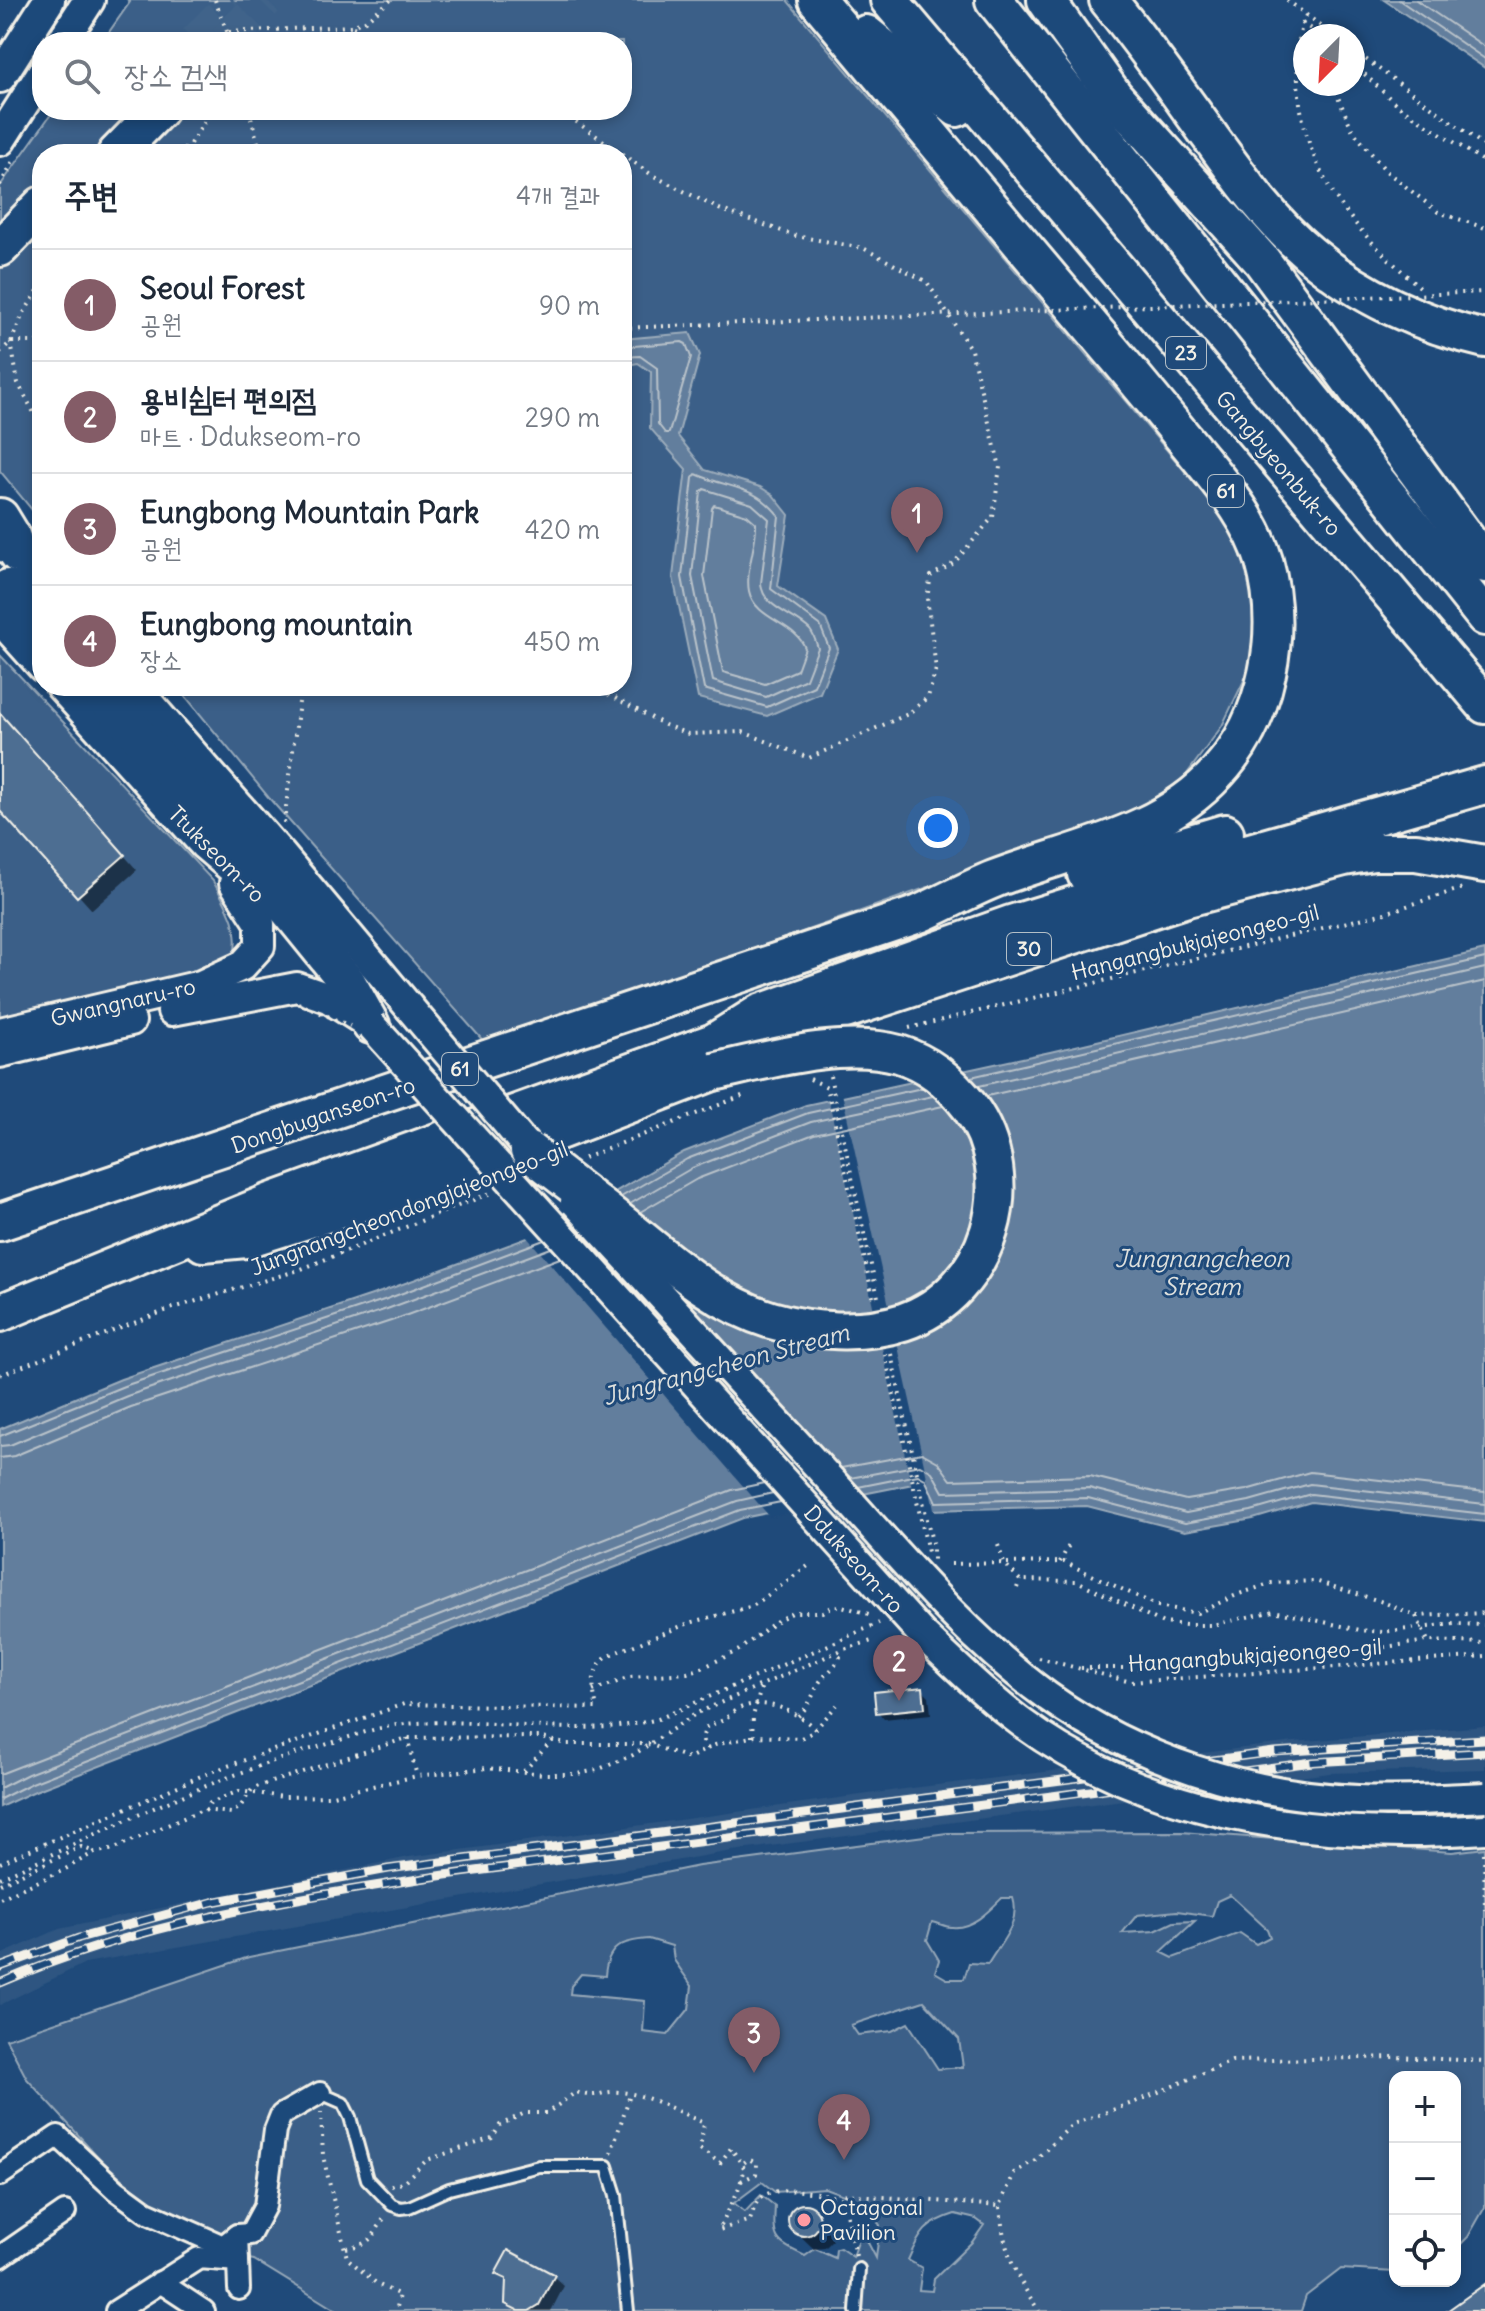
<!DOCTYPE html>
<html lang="ko">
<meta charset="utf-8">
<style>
body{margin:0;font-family:Delius,"Poor Story",sans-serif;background:#f2f2f3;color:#1f2937}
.controls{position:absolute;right:24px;bottom:24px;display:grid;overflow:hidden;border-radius:16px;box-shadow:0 4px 12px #0003}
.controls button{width:72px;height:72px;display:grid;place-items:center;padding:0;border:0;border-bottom:2px solid #e0e1e3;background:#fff;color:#1f2937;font:40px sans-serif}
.compass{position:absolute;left:1293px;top:24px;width:72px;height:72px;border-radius:50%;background:#fff;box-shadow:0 4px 12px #0003;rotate:204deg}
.you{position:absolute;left:938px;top:828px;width:28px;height:28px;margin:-20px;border:6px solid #fff;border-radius:50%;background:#1a73e8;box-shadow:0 0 0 12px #1a73e833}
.badge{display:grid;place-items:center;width:52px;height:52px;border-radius:50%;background:#845c67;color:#fff;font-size:26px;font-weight:700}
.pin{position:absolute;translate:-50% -66px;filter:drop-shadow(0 2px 4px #0008)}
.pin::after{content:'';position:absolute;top:42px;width:28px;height:24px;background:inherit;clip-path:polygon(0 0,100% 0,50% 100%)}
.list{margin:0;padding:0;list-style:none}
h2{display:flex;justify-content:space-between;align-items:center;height:104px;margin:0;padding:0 32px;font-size:34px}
h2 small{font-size:26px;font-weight:400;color:#747a83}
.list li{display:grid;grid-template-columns:52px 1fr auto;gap:24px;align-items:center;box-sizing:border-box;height:112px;padding:0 32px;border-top:2px solid #e0e1e3}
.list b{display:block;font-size:30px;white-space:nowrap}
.list p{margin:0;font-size:26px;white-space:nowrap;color:#747a83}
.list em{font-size:26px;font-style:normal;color:#747a83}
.icon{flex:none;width:44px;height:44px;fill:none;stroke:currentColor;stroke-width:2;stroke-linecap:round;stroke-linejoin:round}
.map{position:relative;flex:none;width:1485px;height:2311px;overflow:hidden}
.search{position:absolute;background:#fff;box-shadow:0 4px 12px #0003;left:32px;top:32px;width:600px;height:88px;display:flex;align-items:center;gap:20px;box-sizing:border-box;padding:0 28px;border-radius:32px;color:#747a83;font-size:30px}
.panel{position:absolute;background:#fff;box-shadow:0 4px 12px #0003;left:32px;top:144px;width:600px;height:552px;border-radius:32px}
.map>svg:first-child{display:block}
.built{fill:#2d5581}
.green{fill:#3a5f88;stroke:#97a8b8;stroke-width:2;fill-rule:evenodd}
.water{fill:#627e9d;stroke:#9cacbb;stroke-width:2}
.pier{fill:#1f4a7a}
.shadow{fill:#0007}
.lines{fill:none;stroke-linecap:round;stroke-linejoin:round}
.shore{stroke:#bac3ca;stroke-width:2}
.building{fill:#4d6e92;stroke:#f4f1e8;stroke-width:2}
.highway-tunnel{stroke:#3f638a;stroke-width:36;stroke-dasharray:36 18;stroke-linecap:butt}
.lane-casing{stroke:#f4f1e8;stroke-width:16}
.street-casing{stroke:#f4f1e8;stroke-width:26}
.secondary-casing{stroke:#f4f1e8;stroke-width:34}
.primary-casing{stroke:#f4f1e8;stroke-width:36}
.highway-casing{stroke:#f4f1e8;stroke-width:42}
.path{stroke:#f4f1e8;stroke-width:4;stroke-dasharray:2 6;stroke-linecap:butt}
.lane{stroke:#1f4a7a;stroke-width:10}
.street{stroke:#1f4a7a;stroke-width:20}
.secondary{stroke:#1f4a7a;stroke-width:28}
.primary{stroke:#1f4a7a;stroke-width:30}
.highway{stroke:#1f4a7a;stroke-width:36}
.rail-casing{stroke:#f4f1e8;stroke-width:9}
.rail{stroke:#1f4a7a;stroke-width:6;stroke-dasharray:18;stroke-linecap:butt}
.secondary-bridge-casing{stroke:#f4f1e8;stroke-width:34;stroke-linecap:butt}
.highway-bridge-casing{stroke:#f4f1e8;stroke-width:42;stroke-linecap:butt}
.path-bridge{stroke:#f4f1e8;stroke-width:4;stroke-dasharray:2 6;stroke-linecap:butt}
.secondary-bridge{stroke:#1f4a7a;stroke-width:28}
.highway-bridge{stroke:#1f4a7a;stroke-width:36}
.poi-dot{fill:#ff9aa2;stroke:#1f4a7a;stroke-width:3}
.labels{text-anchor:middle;stroke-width:6;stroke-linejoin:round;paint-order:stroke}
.shield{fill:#1f4a7a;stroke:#b4bfc7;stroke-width:2}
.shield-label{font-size:20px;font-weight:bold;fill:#f4f1e8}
.street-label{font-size:22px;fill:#f4f1e8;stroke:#1f4a7a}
.poi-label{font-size:22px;fill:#f4f1e8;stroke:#1f4a7a;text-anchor:start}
.water-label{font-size:24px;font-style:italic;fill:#dee0dd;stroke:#1f4a7a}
</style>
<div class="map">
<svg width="1485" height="2311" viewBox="0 0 1485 2311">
<rect width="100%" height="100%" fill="#1f4a7a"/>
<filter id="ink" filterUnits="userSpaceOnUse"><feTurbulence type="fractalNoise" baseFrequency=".0125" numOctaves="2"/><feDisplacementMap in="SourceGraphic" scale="16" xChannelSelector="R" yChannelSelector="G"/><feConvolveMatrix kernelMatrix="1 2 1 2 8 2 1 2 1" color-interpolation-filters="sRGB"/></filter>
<g filter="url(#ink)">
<path class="built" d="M1485 1726V1769L1330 1773 732 1851 85 1963 0 2005V1955L59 1929 409 1857 912 1788 1294 1742Z"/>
<g class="green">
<path d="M128 0H787L1230 525 1255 593 1251 666 1222 726 1184 778 1131 815 486 1044 269 798 177 686H622V154H42V522L0 471V186L54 110H622V42H102L130 2Z"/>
<path d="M0 655 213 881C226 905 241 926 234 955L197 971 0 1018Z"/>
<path d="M874 1518 914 1585 915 1602 888 1614 806 1521Z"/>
<path d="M1181 1832 1452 1852 1485 1848V2207L1468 2237 1455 2250V2077H1395V2272L1341 2269 1306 2296 1301 2311H337L254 2260 206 2251 103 2162 27 2079 6 2039 249 1957 699 1866 947 1833ZM1230 1895 1267 1929 1270 1937 1256 1944 1240 1933 1173 1958 1161 1952 1195 1921 1174 1922 1155 1931 1122 1933 1137 1915 1177 1911 1212 1916 1217 1901ZM1002 1898H1013C1021 1923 1000 1943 988 1964L969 1963 964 1979H947L935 1972 939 1960 927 1940 932 1922C939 1923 945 1927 952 1927 972 1929 989 1911 1002 1898ZM649 1939 672 1946 674 1960 692 1986 689 2009 668 2035 643 2032 645 2001 570 1994 571 1986 581 1974 605 1976C607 1946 622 1941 649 1939ZM924 2001 959 2039 963 2067 938 2069 908 2023 892 2031 858 2035 851 2025ZM762 2182 775 2192 825 2188 849 2197 851 2205 871 2214 880 2225 876 2258 866 2239H859L853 2257 840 2248 836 2249 835 2258 815 2249 805 2256C774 2241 773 2240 775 2206L761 2195 745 2212 734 2203ZM955 2214 976 2219 984 2225 972 2242 934 2279 932 2291 919 2290 922 2268 908 2260C920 2232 926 2223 955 2214Z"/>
</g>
<g class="water">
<path d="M1384 0H1485V68Z"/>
<path d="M690 333 700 355 678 436 705 470 760 487 773 495 789 515 778 586 826 620 838 649 820 693 767 716 698 698 673 577 686 469 650 428 651 372 638 363 622 366V339Z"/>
<path d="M1485 950V1522L1311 1502 1253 1519 1185 1531 1087 1506 929 1510 918 1483 743 1518 35 1791 0 1807V1429L121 1379 381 1292 549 1230 684 1152 806 1105 1050 1052Z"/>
</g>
<g class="pier">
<path d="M842 1093 935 1514 926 1513 916 1487 912 1488 828 1096Z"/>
<path d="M600 1196 689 1307 857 1499 770 1517 525 1235 547 1226Z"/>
</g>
<g class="shadow">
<path d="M0 714 137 870 92 910 0 808Z"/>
<path d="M922 1689 929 1696 931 1714 884 1719 878 1712Z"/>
<path d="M797 2206H809L832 2228 833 2240 825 2248 814 2249 790 2226 789 2215Z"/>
<path d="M498 2274 553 2276 564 2286 551 2311H515L507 2303 508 2283Z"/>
</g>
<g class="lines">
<g class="shore">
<path d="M1399 0 1485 59"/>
<path d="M1416 0 1485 47"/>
<path d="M622 347 682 342 686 344 691 357 669 433H665L658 424 657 368 640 356 622 357"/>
<path d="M696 474C729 489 755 485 779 516L771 589 820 625 829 648 814 686 767 707 704 689 682 577 693 478Z"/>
<path d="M704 489 752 504 769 519 761 583C762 608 795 614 810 630 814 635 816 642 818 648L806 679 766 697 713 681 692 576 701 492Z"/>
<path d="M714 505 747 515 756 523C757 545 745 570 749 591 755 620 795 622 805 648L797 670 765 684 723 672 704 576 712 508Z"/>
<path d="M971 1077 1485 958"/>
<path d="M979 1086 1485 968"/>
<path d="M987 1096 1485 981"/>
<path d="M621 1197 687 1159 808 1113 922 1088"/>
<path d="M630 1204 692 1168 811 1122 933 1096"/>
<path d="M640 1212 697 1179 814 1134 943 1106"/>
<path d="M0 1436 124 1386 384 1300 544 1240"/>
<path d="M0 1446 10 1445 127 1396 387 1309 551 1248"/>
<path d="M0 1458 14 1456 131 1407 391 1321 560 1258"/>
<path d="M841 1468 922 1453 938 1462 951 1480 1090 1476 1186 1500 1246 1490 1310 1472 1485 1492"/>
<path d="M850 1478 920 1465 932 1472 943 1492 1089 1488 1186 1513 1249 1501 1310 1484 1485 1504"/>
<path d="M858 1487 918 1475 925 1479 936 1502 1088 1498 1185 1523 1251 1511 1311 1494 1485 1514"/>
<path d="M0 1774 732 1490 764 1483"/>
<path d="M0 1788 28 1774 737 1501 773 1493"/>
<path d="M0 1799 32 1783 740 1510 781 1502"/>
</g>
</g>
<g class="building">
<path d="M0 713 125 855 77 897 0 811Z"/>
<path d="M923 1687 925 1708 876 1713 874 1692Z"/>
<circle cx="804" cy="2220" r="16"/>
<path d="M508 2250 555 2275 539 2305 529 2311H519L505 2304 506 2279 495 2274Z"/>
<path d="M1485 2284V2311H1447Z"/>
</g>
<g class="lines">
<g class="highway-tunnel">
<path d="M196 42 235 1"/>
<path d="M225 42 266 0"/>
</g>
<defs>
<g id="lane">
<path d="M320 2093 343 2103 350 2117 367 2179 392 2205 401 2208 409 2207 449 2189 539 2166H607L616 2195 628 2311"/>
<path d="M856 2311 859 2269"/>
</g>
<g id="street">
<path d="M0 2175 58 2136 116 2190 146 2212 223 2246 237 2235 250 2234 265 2206 275 2130 281 2115 320 2093"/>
<path d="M0 2257 65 2212"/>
<path d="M238 2261 239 2289"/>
<path d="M160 2282 204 2311"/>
<path d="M116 2311 199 2258 238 2261 237 2235"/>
</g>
<g id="secondary">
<path d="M1 546 18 554 42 582"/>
<path d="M0 620 42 667"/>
<path d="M60 686 204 845 244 879 257 894"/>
<path d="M134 686 281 854 409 1007"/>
<path d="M172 1011 297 987 328 998 370 1025"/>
<path d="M0 1032 201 985 242 966 260 946V923L234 883"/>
<path d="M0 1053 131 1021"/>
</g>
<g id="primary">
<path d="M62 42 89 0"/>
<path d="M0 77 49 0"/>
<path d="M0 140 42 74"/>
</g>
<g id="highway">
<path d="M889 0 1485 705"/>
<path d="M994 0 1485 617"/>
<path d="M1046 0 1114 96 1262 261 1485 564"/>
<path d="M1108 0C1144 44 1177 91 1211 138 1241 179 1270 221 1310 254 1359 296 1423 325 1485 339"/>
<path d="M866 34 957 108"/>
<path d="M116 154 159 110"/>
<path d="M0 248 42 205"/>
<path d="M0 517 11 535 18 554"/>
<path d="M8 588 42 627"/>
<path d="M95 686 234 843 347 982 371 1025"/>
<path d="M1086 874 1225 833"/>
<path d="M743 1038 769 1035 1187 898 1344 857 1373 852H1416L1485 864"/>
<path d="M0 1222 919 914C944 903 969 889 994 879 1072 849 1159 837 1218 772 1268 717 1284 632 1264 561 1251 517 1220 483 1192 448 1165 415 1138 382 1110 349 1012 233 914 116 817 0"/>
<path d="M203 1243 246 1239 426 1182 713 1072"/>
<path d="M0 1313 271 1202 714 1042 760 1013 1011 924 1194 868 1485 785"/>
</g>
</defs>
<use href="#lane" class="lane-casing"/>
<use href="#street" class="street-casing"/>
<use href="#secondary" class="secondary-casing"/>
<use href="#primary" class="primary-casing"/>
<use href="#highway" class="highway-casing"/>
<g class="path">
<path d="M215 0 231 42"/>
<path d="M1287 0 1334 36"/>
<path d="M1306 15C1297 35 1297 60 1298 82 1303 175 1354 230 1421 288"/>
<path d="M1302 23 1321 36"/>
<path d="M353 27 396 42"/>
<path d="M229 32 351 26 365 21 391 0"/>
<path d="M1353 50 1485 146"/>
<path d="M1353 63 1398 106 1485 162"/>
<path d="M1332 84 1353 131 1386 171 1438 212 1485 228"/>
<path d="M249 110 261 154"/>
<path d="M555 110 568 116 652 175 719 209 796 236 863 248 927 282 971 350 1000 467 993 517 954 563 931 576 927 598 936 669 928 697 908 714 809 758 743 732 688 734 665 725 593 686"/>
<path d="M178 154 189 145 213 110"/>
<path d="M0 185 13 161"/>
<path d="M11 342 18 383 42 428"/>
<path d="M11 342 22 316 42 284"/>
<path d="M0 352 11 342H42"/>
<path d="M284 823 301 686"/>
<path d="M909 1028 1385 913 1463 888"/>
<path d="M830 1076 879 1302"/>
<path d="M810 1079 827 1087 874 1302"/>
<path d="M584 1158 747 1094"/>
<path d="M885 1354 928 1552"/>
<path d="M891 1354 933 1547V1560"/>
<path d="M0 1375 170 1309 299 1270 493 1192"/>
<path d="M998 1545 1004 1563 1020 1580 1077 1581 1163 1623 1187 1625H1212L1274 1611 1360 1630 1382 1632 1454 1624 1485 1625"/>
<path d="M1060 1562 1069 1545"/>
<path d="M951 1564 1064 1562 1158 1606 1197 1613 1239 1594 1272 1583 1315 1581 1383 1602 1416 1616 1485 1613"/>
<path d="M1017 1588 1020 1580"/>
<path d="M1416 1616 1428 1641"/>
<path d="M1039 1658 1131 1682 1485 1656"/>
<path d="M1081 1668H1152L1203 1661 1364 1650 1428 1641 1485 1643"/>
<path d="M593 1691 630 1677 687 1673 702 1668 739 1650 778 1620 794 1612H822L833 1606H842L872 1615"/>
<path d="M798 1716C810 1706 812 1695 819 1683 826 1672 834 1670 840 1657L835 1653"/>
<path d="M752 1737 753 1716 762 1685"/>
<path d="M407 1738 417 1776"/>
<path d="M708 1749 702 1740 705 1728C711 1724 716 1724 723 1720 728 1717 732 1712 738 1709 763 1696 797 1711 815 1729"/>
<path d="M524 1771 552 1741"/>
<path d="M205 1811 210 1803 239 1791 284 1797 328 1796 417 1776 487 1768 544 1774H577L597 1770 633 1755 697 1713 844 1649 872 1641"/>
<path d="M1484 1853 1485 1910"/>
<path d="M0 1863 208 1773 404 1704 597 1708C592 1687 590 1671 607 1656L689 1623 753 1606 808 1566"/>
<path d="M0 1878C104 1831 205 1780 315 1748 342 1740 369 1729 397 1725 482 1714 575 1741 658 1719L879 1623"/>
<path d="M0 1884 81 1847 95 1852"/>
<path d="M0 1898 62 1871 95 1852 110 1850 202 1810 232 1813 240 1807 253 1788 407 1738 539 1737 565 1744H648L689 1758 715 1745 755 1736 801 1738 813 1732 837 1705"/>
<path d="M321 2112 323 2156 347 2258 377 2284 400 2295 396 2311"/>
<path d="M611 2153 630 2095"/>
<path d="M741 2181 756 2174 757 2164 749 2159 742 2164"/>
<path d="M391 2186 402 2183 427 2160 492 2138 500 2125 525 2113H547L576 2092C598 2100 601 2090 619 2092 648 2094 678 2112 704 2123L700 2149 720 2163 731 2148 745 2169 737 2193 719 2230 750 2220C752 2215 754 2207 757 2202 771 2181 824 2194 844 2199"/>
<path d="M1000 2207C1004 2253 1014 2273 1039 2311"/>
<path d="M346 2248C371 2244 372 2238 384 2218"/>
<path d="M856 2256 843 2194 1000 2206 1014 2173 1035 2160 1073 2124 1135 2102 1232 2061 1395 2057 1485 2061"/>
</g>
<use href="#lane" class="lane"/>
<use href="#street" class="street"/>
<use href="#secondary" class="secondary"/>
<use href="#primary" class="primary"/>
<use href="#highway" class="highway"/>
<defs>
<g id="rail">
<path d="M0 1967 79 1938 212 1902 388 1869 1274 1752 1485 1739"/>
<path d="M0 1983C140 1922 295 1898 445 1875L1313 1762 1485 1752"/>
</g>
</defs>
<use href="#rail" class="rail-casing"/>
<use href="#rail" class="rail"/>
<defs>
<g id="secondary-bridge">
<path d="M409 1007 542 1165"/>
<path d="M371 1025 922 1634C954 1664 986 1696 1022 1723 1156 1821 1324 1841 1485 1829"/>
<path d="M575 1202C663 1297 750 1392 837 1487 902 1559 967 1638 1047 1696 1135 1759 1250 1796 1358 1800 1400 1802 1443 1799 1485 1797"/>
</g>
<path id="highway-bridge" d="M529 1151C567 1181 606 1210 644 1241 683 1273 722 1305 771 1320 812 1332 863 1335 903 1322 990 1293 1023 1180 970 1107 952 1083 928 1063 899 1054 844 1038 767 1060 713 1072"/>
</defs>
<use href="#secondary-bridge" class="secondary-bridge-casing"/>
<use href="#highway-bridge" class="highway-bridge-casing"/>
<g class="path-bridge">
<path d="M622 328 1485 292"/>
<path d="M298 1003 350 1026"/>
</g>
<use href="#secondary-bridge" class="secondary-bridge"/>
<use href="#highway-bridge" class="highway-bridge"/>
</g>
</g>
<circle class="poi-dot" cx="804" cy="2220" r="8"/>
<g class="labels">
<g class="shield">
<rect x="1166" y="337" width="40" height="32" rx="6"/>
<rect x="1208" y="475" width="36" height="32" rx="6"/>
<rect x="1007" y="933" width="44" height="32" rx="6"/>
<rect x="442" y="1053" width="36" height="32" rx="6"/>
</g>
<g class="shield-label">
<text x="1186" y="360">23</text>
<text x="1226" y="498">61</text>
<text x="1029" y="956">30</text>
<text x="460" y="1076">61</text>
</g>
<g class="street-label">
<text transform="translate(1279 463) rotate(50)" y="8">Gangbyeonbuk-ro</text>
<text transform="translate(217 854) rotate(45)" y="8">Ttukseom-ro</text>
<text transform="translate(1195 942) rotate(-14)" y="8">Hangangbukjajeongeo-gil</text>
<text transform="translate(123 1002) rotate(-13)" y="8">Gwangnaru-ro</text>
<text transform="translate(323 1115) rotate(-19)" y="8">Dongbuganseon-ro</text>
<text transform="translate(409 1208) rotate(-21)" y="8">Jungnangcheondongjajeongeo-gil</text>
<text transform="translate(854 1559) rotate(48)" y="8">Ddukseom-ro</text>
<text transform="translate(1255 1655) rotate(-4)" y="8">Hangangbukjajeongeo-gil</text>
</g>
<g class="poi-label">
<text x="820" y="2215">Octagonal<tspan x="820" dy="25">Pavilion</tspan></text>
</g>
<g class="water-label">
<text x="1202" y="1267">Jungnangcheon<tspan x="1202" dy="28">Stream</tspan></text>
<text transform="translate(726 1365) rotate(-15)" y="8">Jungrangcheon Stream</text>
</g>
</g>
</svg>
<div class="controls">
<button>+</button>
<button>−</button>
<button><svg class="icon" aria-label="locate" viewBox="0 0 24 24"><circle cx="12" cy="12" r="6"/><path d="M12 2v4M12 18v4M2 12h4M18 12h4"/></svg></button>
</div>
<svg class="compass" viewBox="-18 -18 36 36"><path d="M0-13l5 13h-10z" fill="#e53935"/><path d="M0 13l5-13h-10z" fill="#747a83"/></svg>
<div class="you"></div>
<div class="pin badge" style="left:917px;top:553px">1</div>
<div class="pin badge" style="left:899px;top:1701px">2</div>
<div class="pin badge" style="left:754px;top:2073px">3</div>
<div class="pin badge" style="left:844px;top:2160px">4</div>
<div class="search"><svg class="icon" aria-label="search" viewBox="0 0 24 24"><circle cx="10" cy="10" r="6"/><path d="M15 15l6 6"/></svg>장소 검색</div>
<section class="panel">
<h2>주변<small>4개 결과</small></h2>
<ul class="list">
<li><span class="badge">1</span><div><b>Seoul Forest</b><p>공원</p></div><em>90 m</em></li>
<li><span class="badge">2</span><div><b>용비쉼터 편의점</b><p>마트 · Ddukseom-ro</p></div><em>290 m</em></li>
<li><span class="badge">3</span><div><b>Eungbong Mountain Park</b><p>공원</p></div><em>420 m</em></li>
<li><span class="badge">4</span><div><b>Eungbong mountain</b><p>장소</p></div><em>450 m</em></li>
</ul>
</section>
</div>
